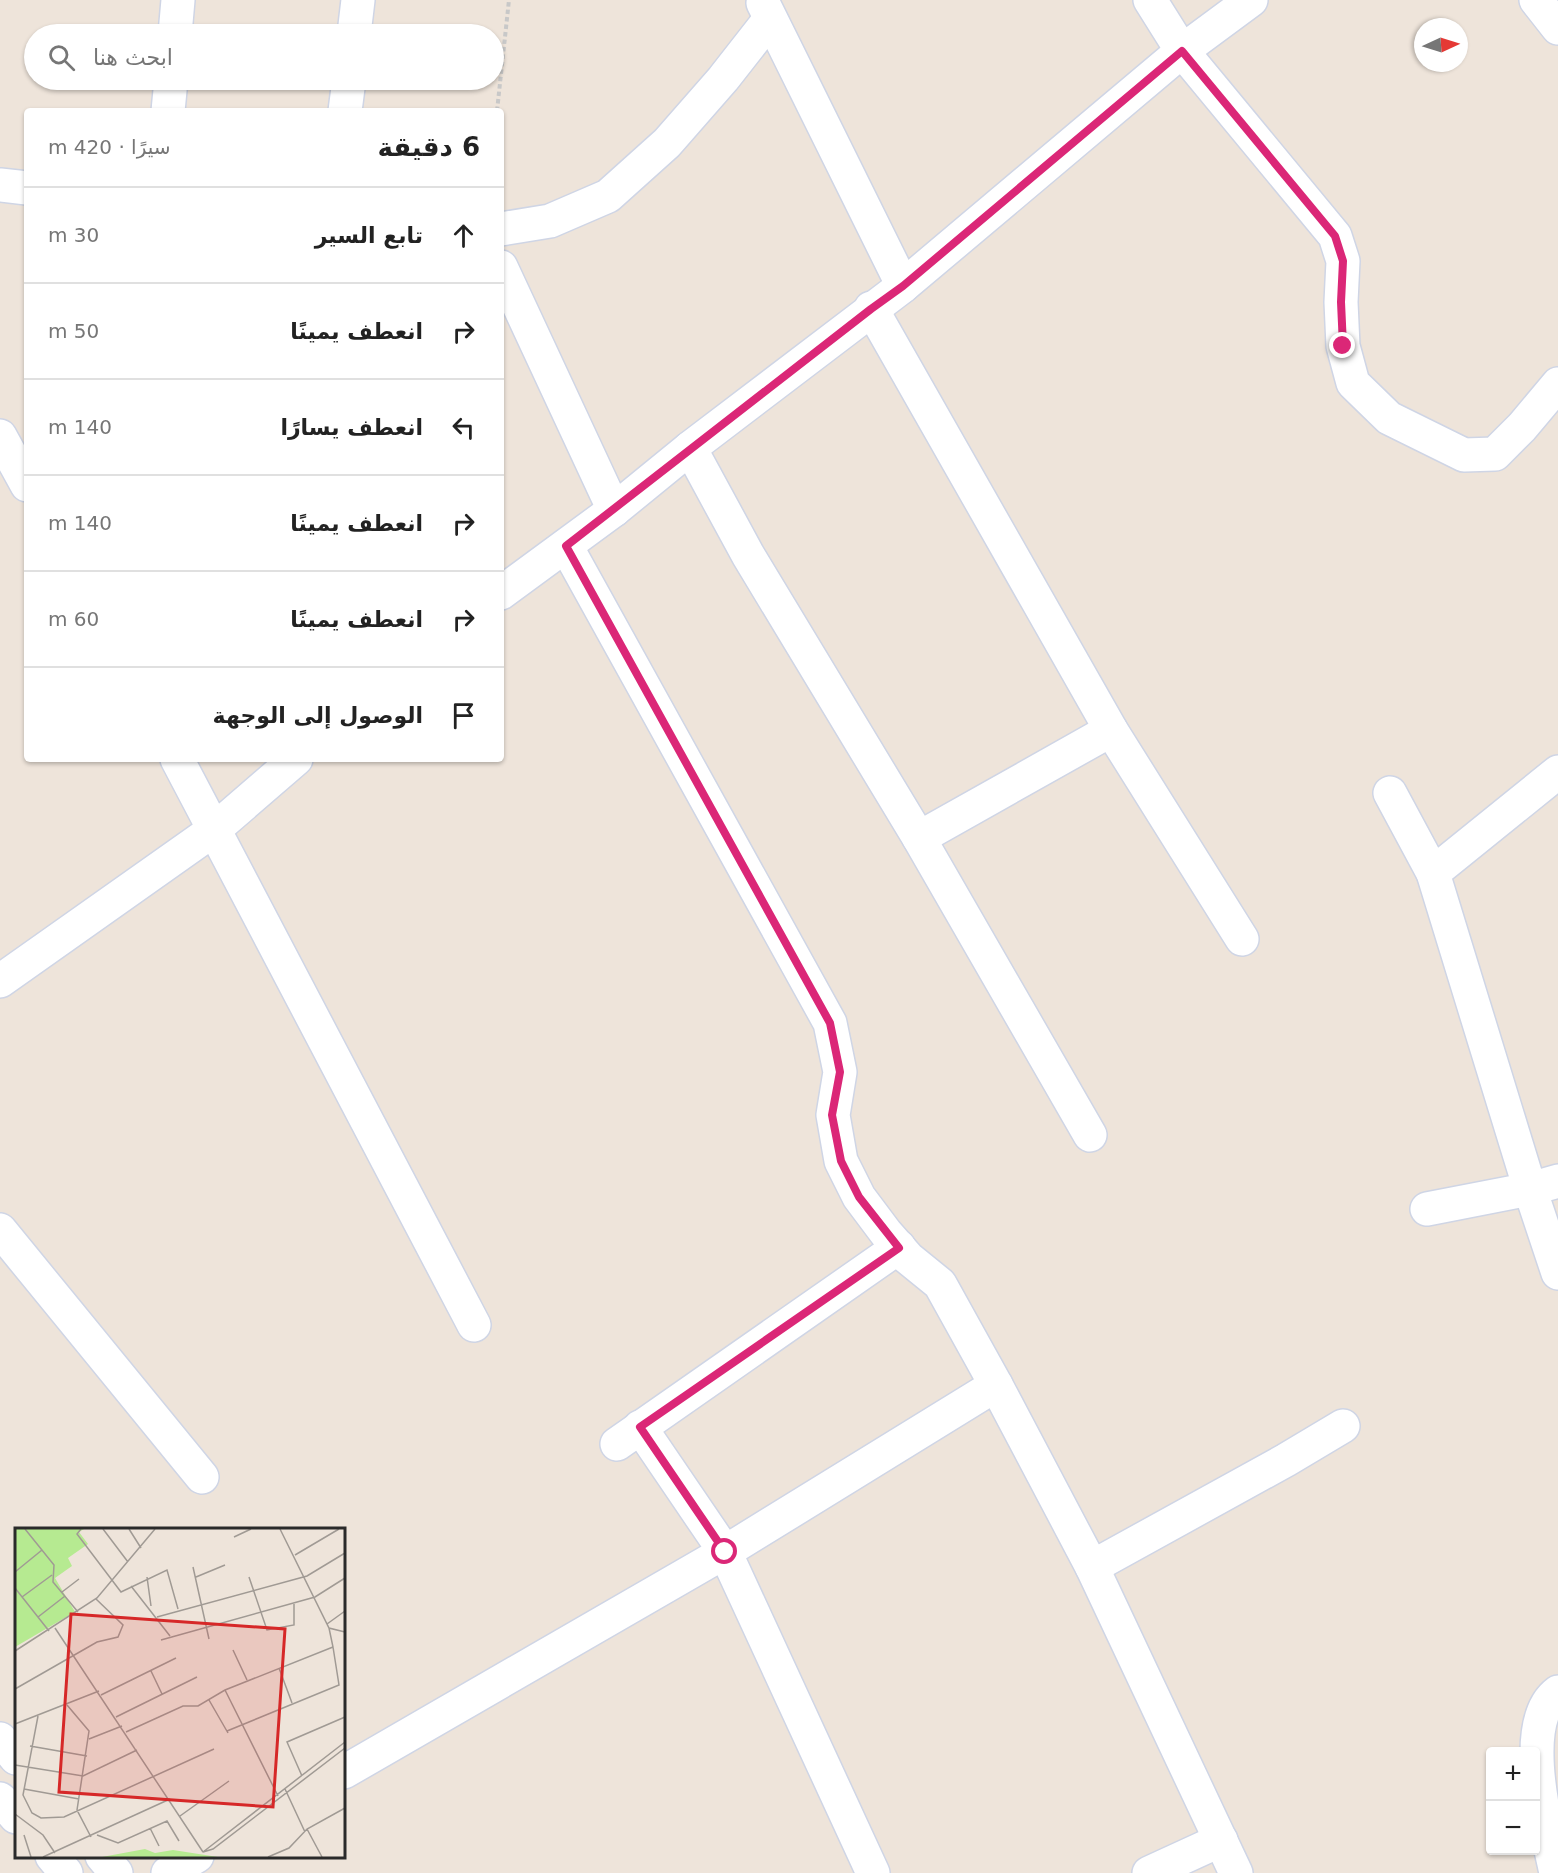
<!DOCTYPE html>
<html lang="ar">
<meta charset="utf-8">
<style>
body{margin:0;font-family:"DejaVu Sans","Noto Sans Arabic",sans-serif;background:#f2f2f2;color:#222;direction:rtl}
.controls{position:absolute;right:18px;bottom:18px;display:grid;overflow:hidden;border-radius:6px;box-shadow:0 2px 4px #0004}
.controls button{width:54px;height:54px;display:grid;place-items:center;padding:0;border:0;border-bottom:2px solid #e0e0e0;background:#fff;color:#222;font:30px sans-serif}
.compass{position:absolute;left:1414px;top:18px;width:54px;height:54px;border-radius:50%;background:#fff;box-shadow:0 2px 4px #0004;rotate:86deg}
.stop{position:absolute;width:18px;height:18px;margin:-14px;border:4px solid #db2777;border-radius:50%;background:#fff}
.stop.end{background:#db2777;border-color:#fff;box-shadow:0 2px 6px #0008}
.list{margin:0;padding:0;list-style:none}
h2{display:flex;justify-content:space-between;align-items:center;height:78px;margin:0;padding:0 24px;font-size:26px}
h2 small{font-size:20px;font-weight:400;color:#767676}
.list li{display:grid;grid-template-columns:39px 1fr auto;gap:18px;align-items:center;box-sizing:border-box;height:96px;padding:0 24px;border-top:2px solid #e0e0e0}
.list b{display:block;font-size:22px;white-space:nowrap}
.list em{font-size:20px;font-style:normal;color:#767676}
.icon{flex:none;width:33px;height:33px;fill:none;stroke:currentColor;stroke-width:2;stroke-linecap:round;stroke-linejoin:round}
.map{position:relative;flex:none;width:1558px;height:1873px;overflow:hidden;direction:ltr}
.search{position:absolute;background:#fff;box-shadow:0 2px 4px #0004;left:24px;top:24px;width:480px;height:66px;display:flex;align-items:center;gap:15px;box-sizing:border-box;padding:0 21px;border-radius:33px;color:#767676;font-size:22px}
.panel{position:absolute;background:#fff;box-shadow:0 2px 4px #0004;left:24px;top:108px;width:480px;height:654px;border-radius:6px;direction:rtl}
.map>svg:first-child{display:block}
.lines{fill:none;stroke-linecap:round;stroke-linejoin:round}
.minor-casing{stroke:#cfd5e5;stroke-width:36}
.path{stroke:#c8c8c8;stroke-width:4;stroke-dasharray:4.5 3;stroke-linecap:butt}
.minor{stroke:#fff;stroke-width:33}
.route{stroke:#db2777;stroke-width:8}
.inset-road{fill:none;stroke:#a09a94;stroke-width:1.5}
.view{fill:#d62828;fill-opacity:0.15;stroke:#d62828;stroke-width:3}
.inset-edge{fill:none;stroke:#2a2a2a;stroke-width:3}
</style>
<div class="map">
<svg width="1558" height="1873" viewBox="0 0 1558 1873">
<rect width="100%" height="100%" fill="#eee4da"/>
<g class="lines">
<defs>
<g id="minor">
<path d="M1150 0 1182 51 1335 236 1343 261 1341 302 1343 346 1353 383 1389 418 1464 455 1495 454 1522 427 1558 384"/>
<path d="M1536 0 1558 28"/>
<path d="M763 3 903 286"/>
<path d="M175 34 178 0"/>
<path d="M354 34 358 0"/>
<path d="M168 111 171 80"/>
<path d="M345 111 349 80"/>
<path d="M0 185 27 188"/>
<path d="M501 229 550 221 608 196 667 143 723 79 770 19"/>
<path d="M501 267 614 510"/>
<path d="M871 308 1111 730 1242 939"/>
<path d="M0 436 27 485"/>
<path d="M690 448 748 555 919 838 1090 1135"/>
<path d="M566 546 830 1023 840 1072 833 1115 841 1161 859 1197 886 1233 908 1258 940 1284 996 1385 1092 1567 1236 1873"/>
<path d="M501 593 614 510 690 448 903 286 1182 51 1251 0"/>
<path d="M177 759 474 1325"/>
<path d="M1390 793 1433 873 1530 1189 1558 1273"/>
<path d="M919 838 1111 730"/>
<path d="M1433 873 1558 772"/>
<path d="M0 981 215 829 296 759"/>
<path d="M1427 1209 1530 1189 1558 1181"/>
<path d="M0 1230 202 1477"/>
<path d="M640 1427 725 1552 873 1873"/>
<path d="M617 1444 899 1247"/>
<path d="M1092 1567 1286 1460 1343 1426"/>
<path d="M0 1739 16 1758"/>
<path d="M344 1772 725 1552 996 1385"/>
<path d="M0 1799 16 1817"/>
<path d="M52 1856 66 1873"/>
<path d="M102 1856 116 1873"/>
<path d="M168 1873 197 1856"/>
<path d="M1149 1873 1221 1840"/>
<path d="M1556 1873C1547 1830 1517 1722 1558 1692"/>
</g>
</defs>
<use href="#minor" class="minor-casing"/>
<path class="path" d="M497 111 509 0"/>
<use href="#minor" class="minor"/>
</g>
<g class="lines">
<path class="route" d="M725 1552 640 1427 899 1248 859 1197 841 1161 832 1115 840 1072 830 1023 566 546 871 309 903 286 1182 51 1335 236 1343 261 1341 302 1343 346"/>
</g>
<g transform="translate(15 1528)">
<rect width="330" height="330" fill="#eee4da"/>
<path d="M0 1H69L64 4 73 16 53 30 57 38 40 50 60 84 0 119ZM130 321 140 325 158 322 203 329H87Z" fill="#b6ea91"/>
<path class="inset-road" d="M10 1 39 37 38 54 63 84M66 1 62 6 106 64 152 42 163 81M88 1 113 34M114 1 126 20M265 1 314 100 330 104M219 9 236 1M280 27 324 1M178 39 194 111M0 44 27 22M132 49 136 78M181 49 210 37M234 49 252 102 279 97V76M116 58 155 108M0 60 34 103M47 64 64 51M7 69 37 47M23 89 50 68M142 89 292 48 330 25M312 96 330 83M40 100 188 324M146 112 300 69 330 50M218 122 232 152M0 123 82 70 140 1M264 140 277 175M136 143 147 166M0 161 82 114 103 109 108 97 81 71M210 162 263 268M86 167 161 130M194 172 213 205M52 177 74 203 62 282 76 309M23 188 8 267 17 285 26 290 49 289 199 221M101 189 182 149M0 196 84 163M212 203 324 157 318 119M111 204 168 178H183L210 162 318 119 314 100M74 211 107 198M15 218 72 228M0 237 68 248 122 222M287 248 272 214 330 189M9 261 64 271M270 261 290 304M0 286 28 307 40 325M165 288 214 253M135 300 144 318M292 301 307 329M9 307 16 329M82 307 103 315 152 293 164 313M188 324 330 214M188 324 198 321 330 220M28 329 155 271M253 329 274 320 292 301 330 280"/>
<path class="view" d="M56 86 270 101 258 279 44 264Z"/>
<rect width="330" height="330" class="inset-edge"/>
</g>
</svg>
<div class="controls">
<button>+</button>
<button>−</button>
</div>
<svg class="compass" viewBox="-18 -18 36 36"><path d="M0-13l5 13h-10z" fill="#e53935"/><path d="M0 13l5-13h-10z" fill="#767676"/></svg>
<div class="stop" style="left:725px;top:1552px"></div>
<div class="stop end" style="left:1343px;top:346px"></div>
<div class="search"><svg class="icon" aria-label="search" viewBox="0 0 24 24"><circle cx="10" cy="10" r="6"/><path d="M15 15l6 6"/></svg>ابحث هنا</div>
<section class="panel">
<h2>6 دقيقة<small>سيرًا · 420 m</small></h2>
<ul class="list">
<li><svg class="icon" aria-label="ahead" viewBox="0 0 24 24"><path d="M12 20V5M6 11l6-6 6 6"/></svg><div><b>تابع السير</b></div><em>30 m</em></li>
<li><svg class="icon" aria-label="right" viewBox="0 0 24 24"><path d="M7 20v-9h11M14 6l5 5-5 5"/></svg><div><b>انعطف يمينًا</b></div><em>50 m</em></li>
<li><svg class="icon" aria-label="left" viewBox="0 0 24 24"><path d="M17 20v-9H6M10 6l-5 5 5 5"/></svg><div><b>انعطف يسارًا</b></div><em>140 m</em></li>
<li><svg class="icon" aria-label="right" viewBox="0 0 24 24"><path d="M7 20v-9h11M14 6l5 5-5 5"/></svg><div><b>انعطف يمينًا</b></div><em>140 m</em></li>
<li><svg class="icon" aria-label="right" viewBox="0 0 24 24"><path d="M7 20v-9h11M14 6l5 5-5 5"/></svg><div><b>انعطف يمينًا</b></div><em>60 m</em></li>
<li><svg class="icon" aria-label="arrive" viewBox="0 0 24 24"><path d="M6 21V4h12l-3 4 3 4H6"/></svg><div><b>الوصول إلى الوجهة</b></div></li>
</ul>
</section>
</div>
